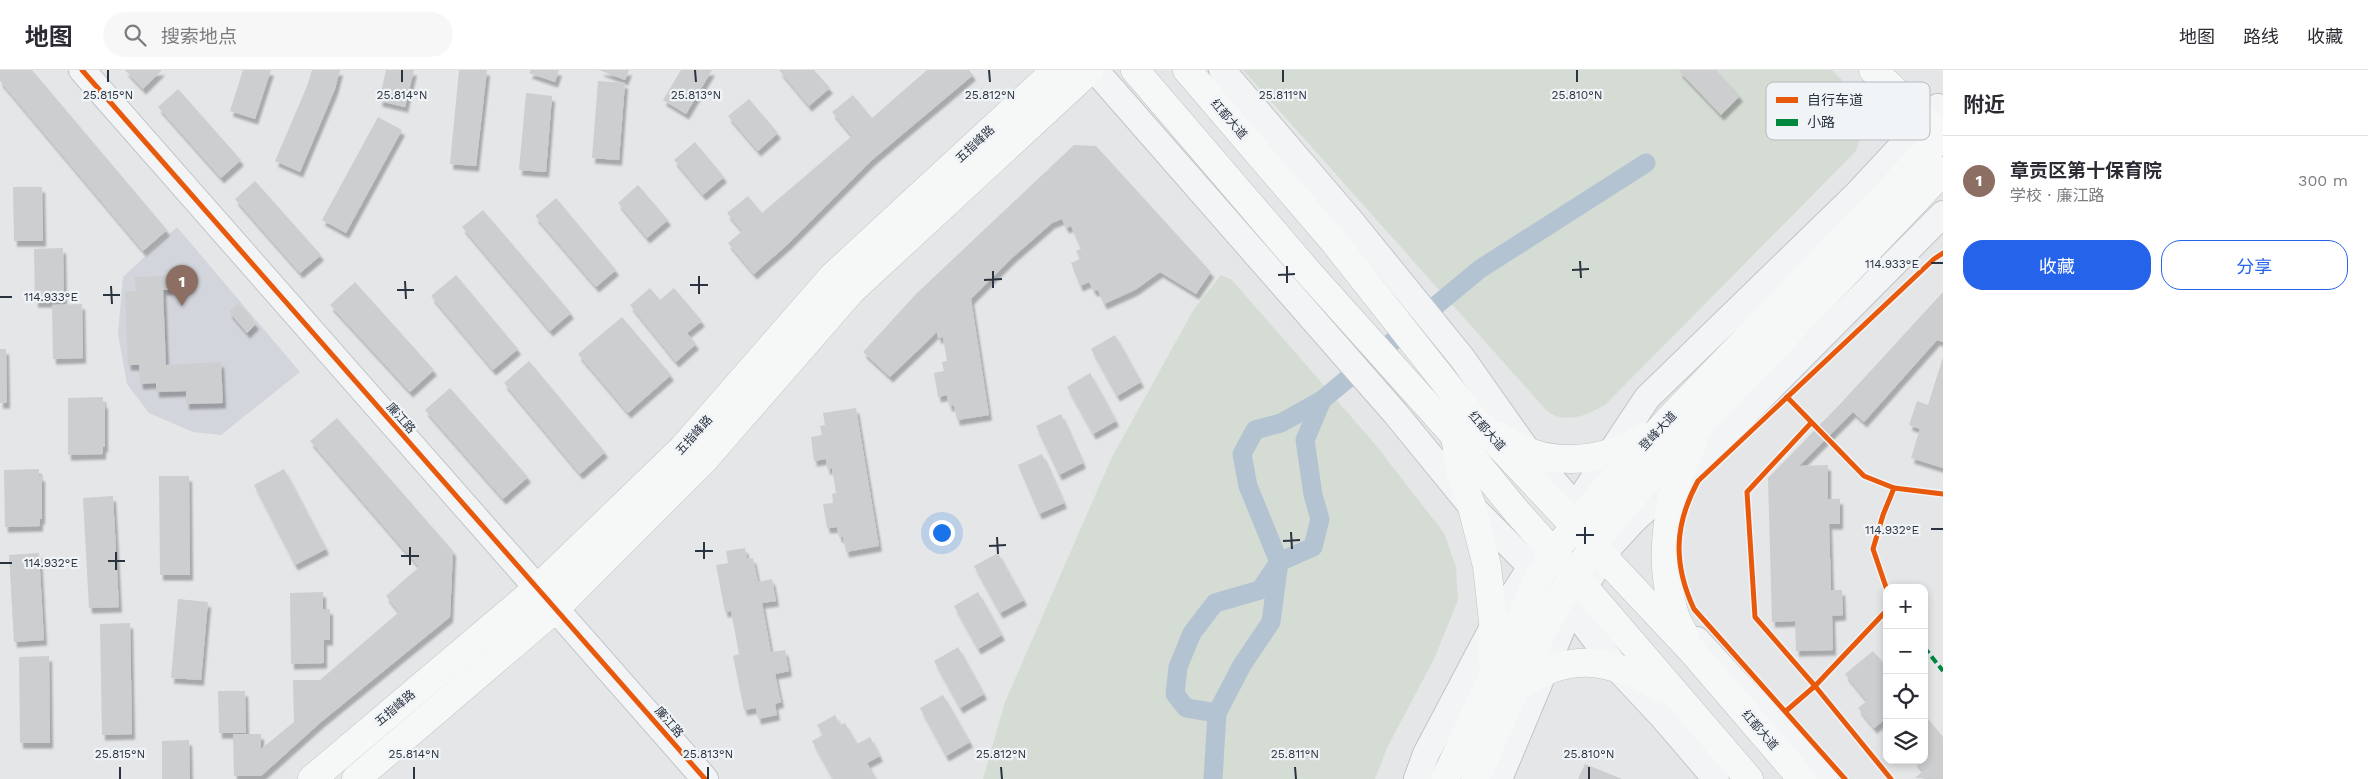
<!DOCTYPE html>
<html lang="zh">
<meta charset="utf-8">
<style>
body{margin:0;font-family:"Work Sans","Noto Sans SC",sans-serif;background:#f7f7f7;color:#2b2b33}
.controls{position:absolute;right:15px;bottom:15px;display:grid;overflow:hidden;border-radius:10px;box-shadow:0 2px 8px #0003}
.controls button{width:45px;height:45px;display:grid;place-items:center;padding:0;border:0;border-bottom:1px solid #e1e1e2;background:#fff;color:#2b2b33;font:25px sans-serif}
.you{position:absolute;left:941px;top:462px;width:18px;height:18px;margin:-12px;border:4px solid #fff;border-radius:50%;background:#1a73e8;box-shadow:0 0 0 8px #1a73e833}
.badge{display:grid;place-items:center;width:32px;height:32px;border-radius:50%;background:#2563eb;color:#fff;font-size:16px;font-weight:700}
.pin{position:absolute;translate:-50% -41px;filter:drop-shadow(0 1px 2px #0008)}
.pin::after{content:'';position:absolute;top:26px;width:18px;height:15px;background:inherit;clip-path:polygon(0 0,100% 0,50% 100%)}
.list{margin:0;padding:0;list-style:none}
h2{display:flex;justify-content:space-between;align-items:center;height:65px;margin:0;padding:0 20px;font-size:21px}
h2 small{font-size:16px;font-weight:400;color:#7c7c81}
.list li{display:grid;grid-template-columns:32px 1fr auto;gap:15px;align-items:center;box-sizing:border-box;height:90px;padding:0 20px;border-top:1px solid #e1e1e2}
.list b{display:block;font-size:19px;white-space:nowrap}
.list p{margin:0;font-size:16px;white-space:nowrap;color:#7c7c81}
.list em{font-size:16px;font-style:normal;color:#7c7c81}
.actions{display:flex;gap:10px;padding:15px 20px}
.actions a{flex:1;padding:11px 0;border:1px solid #2563eb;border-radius:20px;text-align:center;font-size:18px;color:#2563eb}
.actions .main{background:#2563eb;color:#fff}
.icon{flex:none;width:28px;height:28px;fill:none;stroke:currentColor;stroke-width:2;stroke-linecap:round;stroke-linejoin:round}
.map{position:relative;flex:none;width:1943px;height:709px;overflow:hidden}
header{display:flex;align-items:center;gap:30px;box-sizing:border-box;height:70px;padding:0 25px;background:#fff;border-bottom:1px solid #e1e1e2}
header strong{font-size:24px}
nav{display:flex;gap:28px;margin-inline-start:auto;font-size:18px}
.search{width:350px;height:45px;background:#f7f7f7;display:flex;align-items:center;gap:12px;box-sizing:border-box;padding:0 18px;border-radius:28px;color:#7c7c81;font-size:19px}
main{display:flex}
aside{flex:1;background:#fff}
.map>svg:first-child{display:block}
.built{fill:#d2d5db}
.green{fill:#d5dcd4}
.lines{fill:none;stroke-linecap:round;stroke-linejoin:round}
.canal{stroke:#b3c3d2;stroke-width:19}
.building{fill:#ccced0;filter:url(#shadow)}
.tertiary-casing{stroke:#c2c4c6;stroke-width:28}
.secondary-casing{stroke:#c2c4c6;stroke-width:29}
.primary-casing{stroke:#c0c3c6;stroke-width:29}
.tertiary{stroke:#f2f4f5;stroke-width:26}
.secondary{stroke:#f6f7f7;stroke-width:28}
.primary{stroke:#f6f7f7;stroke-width:28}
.quiet{stroke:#00873e;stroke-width:4;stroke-dasharray:8 4;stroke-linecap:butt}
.cycleway-casing{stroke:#f1f4f7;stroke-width:8}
.cycleway{stroke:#e8590c;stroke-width:5}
.ticks{fill:none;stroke:#2a3441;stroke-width:2}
.labels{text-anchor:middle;stroke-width:4.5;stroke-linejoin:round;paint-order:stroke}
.street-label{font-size:12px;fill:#2a3441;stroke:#f1f4f7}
.key{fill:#f1f4f7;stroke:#b5bac0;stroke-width:1}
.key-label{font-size:14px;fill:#2a3441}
.ticks-label{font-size:12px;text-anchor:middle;fill:#2a3441;stroke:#f1f4f7;stroke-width:4.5;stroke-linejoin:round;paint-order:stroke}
</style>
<header>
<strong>地图</strong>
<div class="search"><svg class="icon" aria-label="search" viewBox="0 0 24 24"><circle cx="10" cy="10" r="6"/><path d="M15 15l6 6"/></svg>搜索地点</div>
<nav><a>地图</a><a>路线</a><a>收藏</a></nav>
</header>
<main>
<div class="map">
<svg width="1943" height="709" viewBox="0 0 1943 709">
<defs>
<filter id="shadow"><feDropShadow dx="3" dy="5.5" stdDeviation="1" flood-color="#0004"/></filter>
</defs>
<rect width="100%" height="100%" fill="#e4e6e8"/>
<path class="built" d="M177 157 300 302 221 365 193 362 149 343 127 314 118 264 123 207Z"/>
<g class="green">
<path d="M1243 0H1832C1859 26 1869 44 1856 81L1605 335C1589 344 1568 354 1550 343 1546 341 1542 335 1539 332Z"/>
<path d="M1221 205 1232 210 1374 373 1444 463 1456 497 1458 530 1434 589 1387 678 1375 709H983L1005 632 1112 387 1194 239Z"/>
</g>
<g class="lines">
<g class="canal">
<path d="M1217 643 1242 595 1271 552 1279 492 1248 416 1242 384 1255 360 1281 353 1322 330"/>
<path d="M1213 709 1217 643 1186 638 1175 624 1178 597 1192 563 1215 533 1260 520 1279 492 1313 477 1320 449 1313 425 1305 370 1322 330 1480 199 1646 93"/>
</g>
</g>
<g class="building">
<path d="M0 0H32L167 160 143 181 0 11Z"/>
<path d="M125 0H162L143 19Z"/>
<path d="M243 0H271L255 49 230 41Z"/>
<path d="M312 0H340L335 19 300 102 275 91 307 16Z"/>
<path d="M386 0H414L405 37 379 31Z"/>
<path d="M459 0H487L476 96 450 94Z"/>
<path d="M531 0H559L555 12 529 3Z"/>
<path d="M599 0H629L625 10Z"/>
<path d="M681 0H712L686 44 663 30Z"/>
<path d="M779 0H814L830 18 809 36Z"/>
<path d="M927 0H969L973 5 872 90 788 174 754 204 728 173 742 161 727 143 748 126 762 143 852 66 832 42 853 25 872 48Z"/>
<path d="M1680 0H1716L1740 26 1721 45 1679 1Z"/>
<path d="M598 11 625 13 619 90 592 88Z"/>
<path d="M178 19 241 90 221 108 158 37Z"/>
<path d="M526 23 552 26 546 102 519 100Z"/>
<path d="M749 29 778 63 758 81 728 46Z"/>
<path d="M378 47 402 60 346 163 322 150Z"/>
<path d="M695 72 724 107 703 125 674 90Z"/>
<path d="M1074 75 1096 76 1211 202 1196 224 1160 202 1135 220 1104 234 1098 220 1094 221 1089 212 1080 216 1071 193 1080 189 1076 181 1081 179 1071 156 1066 158 1062 149 1052 153 1013 187 971 229 989 345 957 350 954 335 949 336 947 325 938 327 934 303 944 301 942 292 947 291 943 267 938 268 937 262 890 307 863 282 916 224Z"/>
<path d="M255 111 321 185 300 203 235 129Z"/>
<path d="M638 115 668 150 647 168 618 133Z"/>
<path d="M13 117H42L43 171H14Z"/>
<path d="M556 128 616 200 596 217 535 146Z"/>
<path d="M483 140 571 243 550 261 462 157Z"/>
<path d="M63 178 64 232H35L34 179Z"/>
<path d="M456 205 518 279 493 300 431 226Z"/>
<path d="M169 206V220H163L166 295 221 292 223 333 186 334V321L156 322V313L140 314 139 295H128L125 222 136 221 135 207Z"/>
<path d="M355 212 434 300 410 322 330 235Z"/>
<path d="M650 218 660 230 674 218 702 251 687 263 696 274 676 292 630 235Z"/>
<path d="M1943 222V272L1937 270 1864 352 1853 342 1799 396 1828 395V429H1840V454H1829L1831 520H1842L1843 545 1832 546 1833 580 1796 581 1795 551 1772 552 1768 408 1842 332Z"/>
<path d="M238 233 256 254 247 263 229 242Z"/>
<path d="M82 234 83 288 53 289 52 235Z"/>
<path d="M622 247 671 305 628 343 578 284Z"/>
<path d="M1115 265 1141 312 1117 326 1091 279Z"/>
<path d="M0 279H6L7 333H0Z"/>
<path d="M1943 287V398L1911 388 1920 359 1909 355 1917 331 1928 335Z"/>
<path d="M529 291 605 382 580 404 504 313Z"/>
<path d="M1090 303 1116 351 1093 364 1067 317Z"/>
<path d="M450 318 528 407 503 429 425 340Z"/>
<path d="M103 327V333H105V377H103V384L68 385V328Z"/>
<path d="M856 338 879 476 846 482 843 467H839L837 457 827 458 823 434 833 433 832 424 836 423 832 398 827 399 826 389 814 391 811 367 822 365 820 356 825 355 823 343Z"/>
<path d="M1061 344 1083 393 1059 405 1036 356Z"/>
<path d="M337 348 453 481 450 547 321 652 261 706H234L233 664H261V679L294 652 293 610H320L399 542 386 526 419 497 310 371Z"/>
<path d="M1042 384 1064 433 1039 444 1018 395Z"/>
<path d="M39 399V406H42V449H40V456L5 457 4 400Z"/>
<path d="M284 399 326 479 295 495 254 415Z"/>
<path d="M159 406H189L190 505H160Z"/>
<path d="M113 426 119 537 89 538 83 428Z"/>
<path d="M745 478 747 489 753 488 758 512 772 509 776 531 762 533 771 582 785 580 789 601 775 604 781 632 775 634 777 645 758 649 756 638 744 640 733 586 739 584 731 541 725 542 716 495 728 493 726 481Z"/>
<path d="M39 483 44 570 14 572 9 485Z"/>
<path d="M998 483 1024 530 1000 543 974 496Z"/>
<path d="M323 522V539H330V570H324V593L291 594 290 523Z"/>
<path d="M978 522 1002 565 978 579 954 536Z"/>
<path d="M178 529 208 532 201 610 171 608Z"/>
<path d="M130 553 132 664 102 665 100 554Z"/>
<path d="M958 577 984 624 960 638 934 591Z"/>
<path d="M1873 581 1887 597V656L1883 651 1874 658 1858 638 1867 631 1845 604Z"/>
<path d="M49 586 50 673H20L19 587Z"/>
<path d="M218 621H245L246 663H219Z"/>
<path d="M943 625 970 672 946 686 920 638Z"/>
<path d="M1924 644 1943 667V709L1915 708 1923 701 1914 690H1924Z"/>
<path d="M835 645 840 655 845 653 857 674 870 667 880 686 867 693 876 709H833L812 671 823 665 817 655Z"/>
<path d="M189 670 190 709H162V671Z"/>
<path d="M1585 694 1622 709H1578Z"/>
</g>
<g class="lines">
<defs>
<g id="tertiary">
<path d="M82 0 705 709"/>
<path d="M1095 0 1396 344 1472 437 1571 537 1616 597 1661 645 1716 709"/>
<path d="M1222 0 1350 150 1462 288 1529 383 1596 460"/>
<path d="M1567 449 1647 328 1856 125 1938 37"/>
<path d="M1697 570 1825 709"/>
<path d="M1417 709 1426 684 1494 555 1541 481"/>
<path d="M1499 709 1571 537 1611 475 1633 451 1691 398 1943 144"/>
</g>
<g id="secondary">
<path d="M1873 0 1943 67"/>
<path d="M312 709 539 517 683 378 833 206 1056 0"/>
<path d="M356 709 556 538 704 390 851 221 1090 0"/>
</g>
<g id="primary">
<path d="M1135 0 1308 202 1455 366 1517 442 1592 526 1749 709"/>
<path d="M1187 0 1335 173 1474 349 1692 581 1802 709"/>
<path d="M1455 366 1461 406 1472 437 1487 496 1493 551V595"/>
<path d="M1500 366C1543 399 1601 394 1645 367"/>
<path d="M1685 566C1682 559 1677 553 1675 545 1656 487 1668 426 1693 372"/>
<path d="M1517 617C1572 580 1611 589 1664 620"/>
<path d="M1445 709 1540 505 1553 483 1607 417 1674 344 1943 65"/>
<path d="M1475 709C1511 631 1543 547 1593 477 1630 424 1685 370 1730 323 1801 249 1873 176 1943 101"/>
</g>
</defs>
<use href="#tertiary" class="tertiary-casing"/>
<use href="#secondary" class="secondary-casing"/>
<use href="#primary" class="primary-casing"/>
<use href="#tertiary" class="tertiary"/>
<use href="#secondary" class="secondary"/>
<use href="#primary" class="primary"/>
<path class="quiet" d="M1924 577 1943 601"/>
<defs>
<g id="cycleway">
<path d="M82 0 705 709"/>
<path d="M1787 327 1864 406 1894 418 1943 424"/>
<path d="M1811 353 1747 422 1755 547 1815 616 1891 709"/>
<path d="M1887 520 1873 479 1883 445 1894 418"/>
<path d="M1786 641 1815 616 1887 540"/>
<path d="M1845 709 1694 539C1673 494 1674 455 1698 411L1934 189 1943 183"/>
</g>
</defs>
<use href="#cycleway" class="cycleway-casing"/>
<use href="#cycleway" class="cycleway"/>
</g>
<path class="ticks" d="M108 0V12M402 0V12M695 0 696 12M989 0 990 12M1283 0V12M1577 0V12M1580 191 1581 208M1931 193H1943M1287 196V213M1572 200 1589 199M993 201V218M1278 205 1295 204M699 206V224M984 210 1002 209M405 211 406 229M690 215H708M111 216 112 234M397 220H414M103 225H120M0 227H12M1585 457V474M1931 459H1943M1291 462 1292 479M1576 465H1594M997 467 998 484M1283 471 1300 470M704 472V489M989 476 1006 475M410 477V495M695 481H713M116 482V500M401 486H419M108 491H125M0 493H12M120 697V709M414 697V709M708 697V709M1001 697 1002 709M1295 697 1296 709M1589 697V709"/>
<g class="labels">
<g class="street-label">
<text transform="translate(1229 49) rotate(49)" y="4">红都大道</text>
<text transform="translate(975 74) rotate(-43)" y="4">五指峰路</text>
<text transform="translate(401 348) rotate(48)" y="4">廉江路</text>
<text transform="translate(1487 361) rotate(48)" y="4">红都大道</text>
<text transform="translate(1658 361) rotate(-47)" y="4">登峰大道</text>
<text transform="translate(694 365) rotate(-48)" y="4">五指峰路</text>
<text transform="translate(395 638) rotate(-40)" y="4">五指峰路</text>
<text transform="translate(669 652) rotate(49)" y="4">廉江路</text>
<text transform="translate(1760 660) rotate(49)" y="4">红都大道</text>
</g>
</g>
<rect x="1766" y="12" width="164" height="58" rx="8" class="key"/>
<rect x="1776" y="27" width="22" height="6" fill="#e8590c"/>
<rect x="1776" y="49" width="22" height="7" fill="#00873e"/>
<g class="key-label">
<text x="1807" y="35">自行车道</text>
<text x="1807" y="57">小路</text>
</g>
<g class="ticks-label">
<text x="108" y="29">25.815°N</text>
<text x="402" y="29">25.814°N</text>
<text x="696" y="29">25.813°N</text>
<text x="990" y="29">25.812°N</text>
<text x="1283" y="29">25.811°N</text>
<text x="1577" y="29">25.810°N</text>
<text x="1892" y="198">114.933°E</text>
<text x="51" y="231">114.933°E</text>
<text x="1892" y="464">114.932°E</text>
<text x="51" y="497">114.932°E</text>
<text x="120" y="688">25.815°N</text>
<text x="414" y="688">25.814°N</text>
<text x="708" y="688">25.813°N</text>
<text x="1001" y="688">25.812°N</text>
<text x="1295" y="688">25.811°N</text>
<text x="1589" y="688">25.810°N</text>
</g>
</svg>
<div class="controls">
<button>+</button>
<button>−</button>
<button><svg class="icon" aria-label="locate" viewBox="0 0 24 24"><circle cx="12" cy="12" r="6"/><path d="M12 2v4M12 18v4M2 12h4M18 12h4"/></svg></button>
<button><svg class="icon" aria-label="layers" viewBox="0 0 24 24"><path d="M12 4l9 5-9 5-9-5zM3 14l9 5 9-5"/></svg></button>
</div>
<div class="you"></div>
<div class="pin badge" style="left:182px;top:236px;background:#8d6e63">1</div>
</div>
<aside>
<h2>附近<small></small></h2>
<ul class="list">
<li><span class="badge" style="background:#8d6e63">1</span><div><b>章贡区第十保育院</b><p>学校 · 廉江路</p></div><em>300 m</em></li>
</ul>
<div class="actions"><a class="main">收藏</a><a>分享</a></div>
</aside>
</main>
